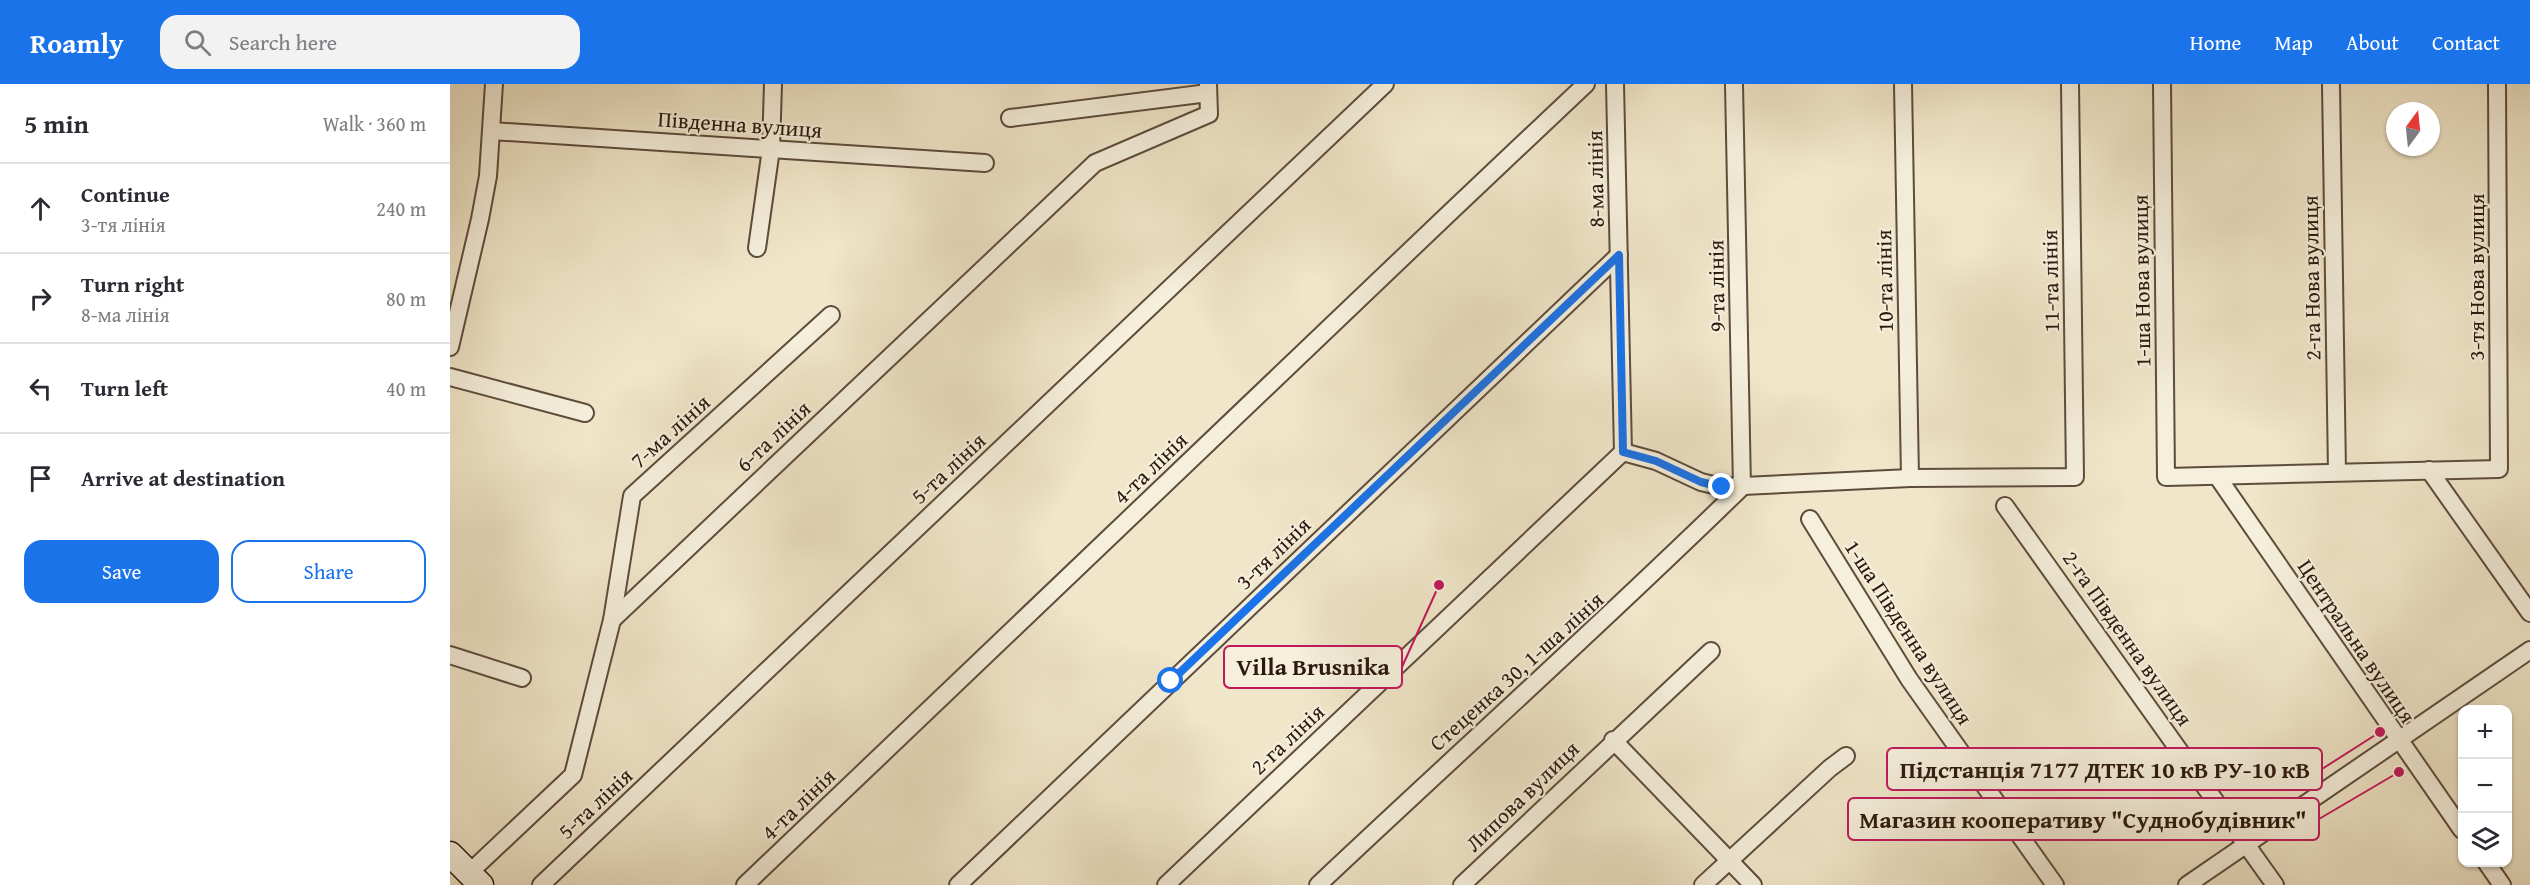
<!DOCTYPE html>
<meta charset="utf-8">
<style>
body{margin:0;font-family:"Gentium Book Plus",serif;background:#f2f2f3;color:#2b2b33}
.controls{position:absolute;right:18px;bottom:18px;display:grid;overflow:hidden;border-radius:12px;box-shadow:0 2px 4px #0004}
.controls button{width:54px;height:54px;display:grid;place-items:center;padding:0;border:0;border-bottom:2px solid #e1e1e2;background:#fff;color:#2b2b33;font:30px sans-serif}
.compass{position:absolute;left:1936px;top:18px;width:54px;height:54px;border-radius:50%;background:#fff;box-shadow:0 2px 4px #0004;rotate:15deg}
.stop{position:absolute;width:18px;height:18px;margin:-14px;border:4px solid #1a73e8;border-radius:50%;background:#fff}
.stop.end{background:#1a73e8;border-color:#fff;box-shadow:0 2px 6px #0008}
.list{margin:0;padding:0;list-style:none}
h2{display:flex;justify-content:space-between;align-items:center;height:78px;margin:0;padding:0 24px;font-size:26px}
h2 small{font-size:20px;font-weight:400;color:#7c7c81}
.list li{display:grid;grid-template-columns:39px 1fr auto;gap:18px;align-items:center;box-sizing:border-box;height:90px;padding:0 24px;border-top:2px solid #e1e1e2}
.list b{display:block;font-size:22px;white-space:nowrap}
.list p{margin:0;font-size:20px;white-space:nowrap;color:#7c7c81}
.list em{font-size:20px;font-style:normal;color:#7c7c81}
.actions{display:flex;gap:12px;padding:18px 24px}
.actions a{flex:1;padding:14px 0;border:2px solid #1a73e8;border-radius:18px;text-align:center;font-size:21px;color:#1a73e8}
.actions .main{background:#1a73e8;color:#fff}
.icon{flex:none;width:33px;height:33px;fill:none;stroke:currentColor;stroke-width:2;stroke-linecap:round;stroke-linejoin:round}
.map{position:relative;flex:none;width:2080px;height:801px;overflow:hidden}
header{display:flex;align-items:center;gap:36px;box-sizing:border-box;height:84px;padding:0 30px;background:#1a73e8;color:#fff}
header strong{font-size:28px}
nav{display:flex;gap:33px;margin-inline-start:auto;font-size:21px}
.search{width:420px;height:54px;background:#f2f2f3;display:flex;align-items:center;gap:15px;box-sizing:border-box;padding:0 21px;border-radius:18px;color:#7c7c81;font-size:22px}
main{display:flex}
aside{flex:1;background:#fff}
.map>svg:first-child{display:block}
.lines{fill:none;stroke-linecap:round;stroke-linejoin:round}
.street-casing{stroke:#5d4c3d;stroke-width:20}
.secondary-casing{stroke:#2c190e;stroke-width:27}
.street{stroke:#f5efdc;stroke-width:16}
.secondary{stroke:#f5efdc;stroke-width:24}
.route{stroke:#1a73e8;stroke-width:8}
.labels{text-anchor:middle;stroke-width:4.5;stroke-linejoin:round;paint-order:stroke}
.street-label{font-size:22px;fill:#2c190e;stroke:#f5efdc}
.leader{fill:none;stroke:#c2185b;stroke-width:2}
.callout-dot{fill:#c2185b;stroke:#f5efdc;stroke-width:2}
.callout{fill:#f5efdc;stroke:#c2185b;stroke-width:2}
.callout-label{font-size:24px;text-anchor:middle;font-weight:bold;fill:#2c190e}
</style>
<header>
<strong>Roamly</strong>
<div class="search"><svg class="icon" aria-label="search" viewBox="0 0 24 24"><circle cx="10" cy="10" r="6"/><path d="M15 15l6 6"/></svg>Search here</div>
<nav><a>Home</a><a>Map</a><a>About</a><a>Contact</a></nav>
</header>
<main>
<aside>
<h2>5 min<small>Walk · 360 m</small></h2>
<ul class="list">
<li><svg class="icon" aria-label="ahead" viewBox="0 0 24 24"><path d="M12 20V5M6 11l6-6 6 6"/></svg><div><b>Continue</b><p>3-тя лінія</p></div><em>240 m</em></li>
<li><svg class="icon" aria-label="right" viewBox="0 0 24 24"><path d="M7 20v-9h11M14 6l5 5-5 5"/></svg><div><b>Turn right</b><p>8-ма лінія</p></div><em>80 m</em></li>
<li><svg class="icon" aria-label="left" viewBox="0 0 24 24"><path d="M17 20v-9H6M10 6l-5 5 5 5"/></svg><div><b>Turn left</b></div><em>40 m</em></li>
<li><svg class="icon" aria-label="arrive" viewBox="0 0 24 24"><path d="M6 21V4h12l-3 4 3 4H6"/></svg><div><b>Arrive at destination</b></div></li>
</ul>
<div class="actions"><a class="main">Save</a><a>Share</a></div>
</aside>
<div class="map">
<svg width="2080" height="801" viewBox="0 0 2080 801">
<rect width="100%" height="100%" fill="#f0e6c9"/>
<filter id="stains"><feTurbulence type="fractalNoise" baseFrequency=".00333" numOctaves="4"/><feColorMatrix values="0 0 0 0 .2 0 0 0 0 .09 0 0 0 0 .02 0 0 0 .5 -.17"/></filter>
<radialGradient id="worn" r=".72"><stop offset=".6" stop-color="#630" stop-opacity="0"/><stop offset="1" stop-color="#630" stop-opacity=".3"/></radialGradient>
<g class="lines">
<defs>
<g id="street">
<path d="M1165 0 1173 368"/>
<path d="M1284 0 1292 403"/>
<path d="M1453 0 1460 394"/>
<path d="M1712 0 1716 393 2049 385 2047 0"/>
<path d="M1881 0 1887 388"/>
<path d="M560 34 758 9"/>
<path d="M41 47 535 79"/>
<path d="M307 164 321 65 323 0"/>
<path d="M0 263 30 135 38 92 44 0"/>
<path d="M0 293 135 329"/>
<path d="M1173 368 1206 377 1251 398 1272 403 1460 394 1625 393 1620 0"/>
<path d="M1979 386 2080 529"/>
<path d="M1767 392 2012 746"/>
<path d="M1555 422 1825 801"/>
<path d="M1360 435 1459 595 1605 801"/>
<path d="M162 536 645 79 759 30 758 0"/>
<path d="M0 571 72 594"/>
<path d="M1163 656 1303 801"/>
<path d="M2036 778 2052 801"/>
<path d="M22 799 19 789 123 691 162 536 182 412 381 231"/>
<path d="M91 801 935 0"/>
<path d="M295 801C576 534 854 265 1136 0"/>
<path d="M508 801 1169 171"/>
<path d="M716 801 1173 368"/>
<path d="M868 801C1009 668 1153 539 1292 403"/>
<path d="M1012 801 1261 567"/>
<path d="M1253 801 1380 684 1396 672"/>
<path d="M1737 801 2080 566"/>
</g>
<path id="secondary" d="M0 770 31 801"/>
</defs>
<use href="#street" class="street-casing"/>
<use href="#secondary" class="secondary-casing"/>
<use href="#street" class="street"/>
<use href="#secondary" class="secondary"/>
</g>
<g class="lines">
<path class="route" d="M721 597 1169 171 1173 368 1206 377 1251 398 1272 403"/>
</g>
<g class="labels">
<g class="street-label">
<text transform="translate(290 40) rotate(4)" y="8">Південна вулиця</text>
<text transform="translate(1145 95) rotate(-91)" y="8">8-ма лінія</text>
<text transform="translate(2026 193) rotate(-90)" y="8">3-тя Нова вулиця</text>
<text transform="translate(1861 194) rotate(-91)" y="8">2-га Нова вулиця</text>
<text transform="translate(1434 197) rotate(-91)" y="8">10-та лінія</text>
<text transform="translate(1600 197) rotate(-91)" y="8">11-та лінія</text>
<text transform="translate(1691 197) rotate(-91)" y="8">1-ша Нова вулиця</text>
<text transform="translate(1266 202) rotate(-91)" y="8">9-та лінія</text>
<text transform="translate(220 347) rotate(-42)" y="8">7-ма лінія</text>
<text transform="translate(323 352) rotate(-43)" y="8">6-та лінія</text>
<text transform="translate(498 384) rotate(-43)" y="8">5-та лінія</text>
<text transform="translate(700 384) rotate(-44)" y="8">4-та лінія</text>
<text transform="translate(823 469) rotate(-44)" y="8">3-тя лінія</text>
<text transform="translate(1459 548) rotate(57)" y="8">1-ша Південна вулиця</text>
<text transform="translate(1678 554) rotate(55)" y="8">2-га Південна вулиця</text>
<text transform="translate(1907 557) rotate(56)" y="8">Центральна вулиця</text>
<text transform="translate(1066 587) rotate(-42)" y="8">Стеценка 30, 1-ша лінія</text>
<text transform="translate(837 655) rotate(-43)" y="8">2-га лінія</text>
<text transform="translate(1072 712) rotate(-44)" y="8">Липова вулиця</text>
<text transform="translate(145 719) rotate(-43)" y="8">5-та лінія</text>
<text transform="translate(348 720) rotate(-44)" y="8">4-та лінія</text>
</g>
</g>
<path class="leader" d="M989 501L952 583M1930 648L1872 685M1949 688L1869 735"/>
<g class="callout-dot">
<circle cx="989" cy="501" r="6"/>
<circle cx="1930" cy="648" r="6"/>
<circle cx="1949" cy="688" r="6"/>
</g>
<g class="callout">
<rect x="774" y="562" width="178" height="42" rx="6"/>
<rect x="1437" y="664" width="435" height="42" rx="6"/>
<rect x="1398" y="714" width="471" height="42" rx="6"/>
</g>
<g class="callout-label">
<text x="863" y="591">Villa Brusnika</text>
<text x="1655" y="694">Підстанція 7177 ДТЕК 10 кВ РУ-10 кВ</text>
<text x="1633" y="744">Магазин кооперативу "Суднобудівник"</text>
</g>
<rect width="100%" height="100%" filter="url(#stains)"/>
<rect width="100%" height="100%" fill="url(#worn)"/>
</svg>
<div class="controls">
<button>+</button>
<button>−</button>
<button><svg class="icon" aria-label="layers" viewBox="0 0 24 24"><path d="M12 4l9 5-9 5-9-5zM3 14l9 5 9-5"/></svg></button>
</div>
<svg class="compass" viewBox="-18 -18 36 36"><path d="M0-13l5 13h-10z" fill="#e53935"/><path d="M0 13l5-13h-10z" fill="#7c7c81"/></svg>
<div class="stop" style="left:721px;top:597px"></div>
<div class="stop end" style="left:1272px;top:403px"></div>
</div>
</main>
